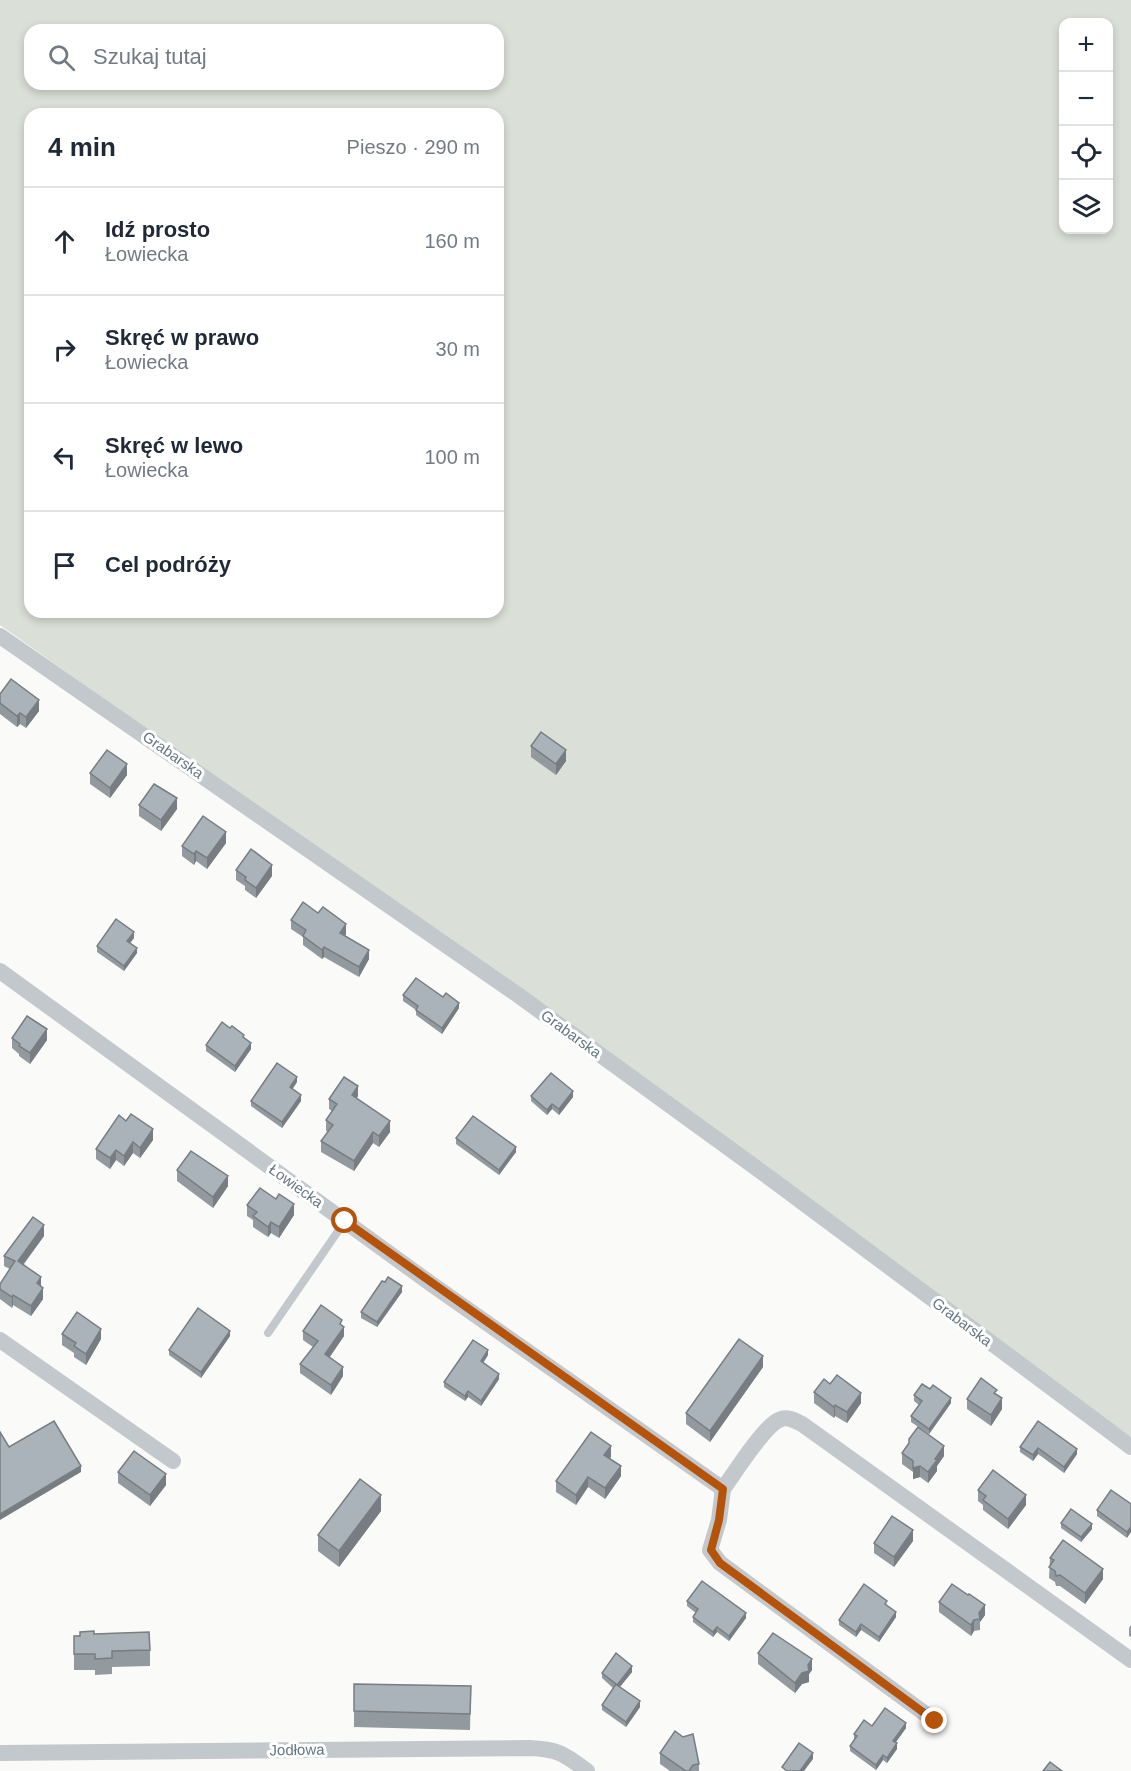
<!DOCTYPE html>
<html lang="pl">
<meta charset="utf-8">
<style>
body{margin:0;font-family:Arial,sans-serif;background:#f6f6f7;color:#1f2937}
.controls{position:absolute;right:18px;top:18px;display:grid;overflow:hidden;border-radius:12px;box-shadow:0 3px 9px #0003}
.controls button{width:54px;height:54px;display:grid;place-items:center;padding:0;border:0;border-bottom:2px solid #e0e1e3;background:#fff;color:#1f2937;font:30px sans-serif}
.stop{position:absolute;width:18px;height:18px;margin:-14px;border:4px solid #b45309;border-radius:50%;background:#fff}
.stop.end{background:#b45309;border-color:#fff;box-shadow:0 2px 6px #0008}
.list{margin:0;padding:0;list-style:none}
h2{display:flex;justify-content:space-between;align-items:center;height:78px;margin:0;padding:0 24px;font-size:26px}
h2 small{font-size:20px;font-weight:400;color:#747a83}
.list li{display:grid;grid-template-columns:39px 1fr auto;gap:18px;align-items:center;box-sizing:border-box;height:108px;padding:0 24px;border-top:2px solid #e0e1e3}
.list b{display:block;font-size:22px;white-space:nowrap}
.list p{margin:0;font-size:20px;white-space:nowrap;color:#747a83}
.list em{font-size:20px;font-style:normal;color:#747a83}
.icon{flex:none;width:33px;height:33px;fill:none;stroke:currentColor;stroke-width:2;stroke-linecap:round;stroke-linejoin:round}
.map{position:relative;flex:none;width:1131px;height:1771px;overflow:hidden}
.search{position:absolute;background:#fff;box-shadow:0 3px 9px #0003;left:24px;top:24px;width:480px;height:66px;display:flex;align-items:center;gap:15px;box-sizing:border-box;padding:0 21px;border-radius:18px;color:#747a83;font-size:22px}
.panel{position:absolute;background:#fff;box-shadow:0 3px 9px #0003;left:24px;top:108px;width:480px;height:510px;border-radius:18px}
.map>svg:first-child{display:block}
.green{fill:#dadfd7;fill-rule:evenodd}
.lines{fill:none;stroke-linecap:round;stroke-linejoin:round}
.service{stroke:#c3c8cc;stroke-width:8}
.minor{stroke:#c3c8cc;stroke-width:16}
.wall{fill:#929a9f}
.shaded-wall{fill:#777d82}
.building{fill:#aab3b9;stroke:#777d82;stroke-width:1.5}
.route{stroke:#b45309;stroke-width:8}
.labels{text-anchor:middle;stroke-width:6;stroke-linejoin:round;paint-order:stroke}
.street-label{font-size:15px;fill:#657683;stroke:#fff}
</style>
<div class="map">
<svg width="1131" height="1771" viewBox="0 0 1131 1771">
<rect width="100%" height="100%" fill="#fafaf8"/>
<path class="green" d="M0 0H1131V1437L502 982 0 625ZM1064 22H1108V230H1064ZM30 30H498V84H30ZM30 114H498V612H30Z"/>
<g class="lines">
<path class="service" d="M268 1333 345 1221"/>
<g class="minor">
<path d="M0 636 518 995 774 1181 1131 1447"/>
<path d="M0 971 430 1283 723 1489 719 1520 710 1550 720 1563 935 1721"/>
<path d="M0 1340 173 1461"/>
<path d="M723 1489C734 1474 764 1426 779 1420 787 1416 794 1420 802 1424L1131 1660"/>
<path d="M0 1753 529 1748C558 1749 564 1754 587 1771"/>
</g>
</g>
<g class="wall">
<path d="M0 694 39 711 26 728 20 724 17 727 0 714Z"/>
<path d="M531 746 566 761 556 775 531 757Z"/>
<path d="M90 773 127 775 110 798 90 784Z"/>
<path d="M139 805 177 809 161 831 139 816Z"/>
<path d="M226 843 207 869 196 861 194 865 182 856V846Z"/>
<path d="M236 870 272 876 256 898 245 890V886L236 880Z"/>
<path d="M291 920 346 934 345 936 369 959 359 977 324 957 322 959 303 945V937L291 929Z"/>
<path d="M134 938 130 943 137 953 124 971 97 952V946Z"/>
<path d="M403 995 443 997 459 1008 442 1034 416 1015V1010L403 1001Z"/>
<path d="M12 1038 47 1040 30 1064 19 1056V1054L12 1048Z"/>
<path d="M244 1038 251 1049 235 1072 206 1051V1045Z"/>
<path d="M297 1082 292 1089 301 1101 282 1128 251 1106V1101Z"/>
<path d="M358 1096 357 1098 390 1132 379 1147 373 1143 354 1171 321 1152V1141L328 1132 326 1131V1120L332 1111 329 1109V1099Z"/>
<path d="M531 1096 573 1097 559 1115 552 1109 547 1115 531 1101Z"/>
<path d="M456 1138 516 1152 499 1175 456 1144Z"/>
<path d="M153 1140 140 1158 133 1153 124 1166 116 1160 110 1169 96 1159V1149Z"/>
<path d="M177 1170 228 1186 213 1208 177 1181Z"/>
<path d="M247 1205 294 1215 279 1238 271 1233 268 1237 253 1227V1220L247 1216Z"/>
<path d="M44 1236 24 1264 41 1286 43 1299 31 1316 13 1305 12 1308 0 1299V1284L10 1269 4 1266V1256Z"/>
<path d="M385 1282 402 1292 377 1327 361 1318V1312Z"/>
<path d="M303 1331 344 1336 330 1357 343 1376 331 1395 300 1373V1364L313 1347 303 1340Z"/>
<path d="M62 1334 101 1339 86 1365 74 1357V1353L62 1345Z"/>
<path d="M230 1336 201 1378 169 1355V1350Z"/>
<path d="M488 1355 483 1363 499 1379 481 1406 468 1397 465 1401 444 1387V1382Z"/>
<path d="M763 1367 710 1442 686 1424V1413Z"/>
<path d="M814 1392 861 1403 847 1423 835 1416 834 1418 814 1403Z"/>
<path d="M914 1395 951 1403 929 1434 911 1422V1416L919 1405 914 1401Z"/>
<path d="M997 1395 1002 1409 991 1426 967 1409V1399Z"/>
<path d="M1038 1421 1077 1454 1064 1473 1038 1454 1033 1461 1020 1452V1447Z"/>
<path d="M909 1439 944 1456 937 1466V1471L928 1483 920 1477 913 1479V1472L902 1464V1453L909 1444Z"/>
<path d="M611 1457 610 1458 621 1476 605 1499 588 1487 576 1505 556 1492V1481Z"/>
<path d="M118 1472 166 1485 150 1506 118 1483Z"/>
<path d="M978 1490 1026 1505 1008 1529 983 1510V1505L978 1501Z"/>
<path d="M1131 1504 1127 1538 1097 1516V1510Z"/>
<path d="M381 1511 339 1567 318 1551V1535Z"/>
<path d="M1061 1523 1092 1529 1081 1542 1061 1528Z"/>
<path d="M913 1541 894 1567 874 1553V1543Z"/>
<path d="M1050 1558 1103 1579 1085 1604 1060 1586H1056L1055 1582 1049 1578Z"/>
<path d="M687 1601 746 1618 729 1641 717 1632 713 1637 693 1622V1617L696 1613 687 1606Z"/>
<path d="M939 1602 985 1615 980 1622V1630L974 1631 971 1636 939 1612Z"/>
<path d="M887 1606 896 1617 879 1642 861 1630 856 1637 839 1625V1620Z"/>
<path d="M1131 1625V1637L1129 1636V1628Z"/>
<path d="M94 1634 150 1650V1666L112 1667V1674L95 1675V1670H74V1636Z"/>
<path d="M758 1653 812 1670 809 1674V1682L802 1684 795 1693 758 1664Z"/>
<path d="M632 1672 620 1687 640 1707 626 1727 602 1710V1705L613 1688 602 1678V1673Z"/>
<path d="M354 1684 471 1686 470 1730 354 1727Z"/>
<path d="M872 1726 906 1728 896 1742 897 1749 887 1763 883 1760 876 1770 850 1751V1746L854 1740V1734Z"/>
<path d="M683 1737 699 1764V1771H670L660 1764V1753Z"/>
</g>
<g class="shaded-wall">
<path d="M39 700V711L26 728V717Z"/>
<path d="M20 713V724L17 727V716Z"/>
<path d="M566 750V761L556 775V764Z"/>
<path d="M127 764V775L110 798V788Z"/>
<path d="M177 798V809L161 831V820Z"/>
<path d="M226 832V843L207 869V858Z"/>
<path d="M196 851V861L194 865V854Z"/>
<path d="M272 865V876L256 898V888Z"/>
<path d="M346 924V934L340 943V933Z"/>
<path d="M134 932V938L127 947V941Z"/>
<path d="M324 947V957L322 959V950Z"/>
<path d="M137 948V953L124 971V966Z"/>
<path d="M369 950V959L359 977V967Z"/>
<path d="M459 1003V1008L442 1034V1028Z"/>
<path d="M47 1029V1040L30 1064V1053Z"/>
<path d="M251 1043V1049L235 1072V1066Z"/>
<path d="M297 1077V1082L290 1093V1087Z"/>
<path d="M358 1086V1096L352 1105V1095Z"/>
<path d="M573 1091V1097L559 1115V1109Z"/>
<path d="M301 1095V1101L282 1128V1122Z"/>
<path d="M552 1104V1109L547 1115V1110Z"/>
<path d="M390 1121V1132L379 1147V1136Z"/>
<path d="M153 1129V1140L140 1158V1148Z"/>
<path d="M373 1132V1143L354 1171V1161Z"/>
<path d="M133 1142V1153L124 1166V1156Z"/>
<path d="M516 1147V1152L499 1175V1170Z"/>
<path d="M116 1150V1160L110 1169V1158Z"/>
<path d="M228 1176V1186L213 1208V1197Z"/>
<path d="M294 1204V1215L279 1238V1227Z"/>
<path d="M271 1222V1233L268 1237V1227Z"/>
<path d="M44 1225V1236L18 1271V1261Z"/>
<path d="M41 1277V1288L37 1283Z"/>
<path d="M402 1286V1292L377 1327V1322Z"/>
<path d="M43 1288V1299L31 1316V1306Z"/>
<path d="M13 1295V1305L12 1308V1297Z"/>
<path d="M344 1327V1336L325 1363V1354Z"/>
<path d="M101 1329V1339L86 1365V1354Z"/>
<path d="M230 1331V1336L201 1378V1372Z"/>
<path d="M488 1350V1355L481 1366V1361Z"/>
<path d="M763 1356V1367L710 1442V1431Z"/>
<path d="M343 1367V1376L331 1395V1385Z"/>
<path d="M499 1374V1379L481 1406V1401Z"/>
<path d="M468 1391V1397L465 1401V1396Z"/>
<path d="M861 1393V1403L847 1423V1412Z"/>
<path d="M951 1398V1403L929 1434V1429Z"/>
<path d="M1002 1398V1409L991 1426V1415Z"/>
<path d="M835 1405V1416L834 1418V1407Z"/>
<path d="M611 1446V1457L604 1466V1455Z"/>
<path d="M944 1446V1456L937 1466V1471L928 1483V1472L935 1459Z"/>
<path d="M1038 1448V1454L1033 1461V1455Z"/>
<path d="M1077 1449V1454L1064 1473V1467Z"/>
<path d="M81 1466V1472L0 1520V1514Z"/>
<path d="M621 1466V1476L605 1499V1488Z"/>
<path d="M920 1466V1477L913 1479V1468Z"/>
<path d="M166 1474V1485L150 1506V1495Z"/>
<path d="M588 1477V1487L576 1505V1495Z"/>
<path d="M381 1495V1511L339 1567V1551Z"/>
<path d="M1026 1495V1505L1008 1529V1519Z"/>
<path d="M1092 1524V1529L1081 1542V1537Z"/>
<path d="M1131 1527V1532L1127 1538V1532Z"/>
<path d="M913 1530V1541L894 1567V1557Z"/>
<path d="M1103 1569V1579L1085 1604V1593Z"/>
<path d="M985 1605V1615L980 1622 979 1613Z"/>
<path d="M896 1612V1617L879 1642V1637Z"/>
<path d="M746 1613V1618L729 1641V1636Z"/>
<path d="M974 1620V1631L971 1636V1625Z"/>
<path d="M861 1624V1630L856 1637V1632Z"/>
<path d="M717 1627V1632L713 1637V1632Z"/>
<path d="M812 1659V1670L809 1674V1682L802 1684 795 1693V1683Z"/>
<path d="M632 1666V1672L617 1690V1685Z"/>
<path d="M640 1701V1707L626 1727V1722Z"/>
<path d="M906 1723V1728L893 1746V1741Z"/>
<path d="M897 1743V1749L887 1763V1758Z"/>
<path d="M813 1753V1759L804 1771H800Z"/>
<path d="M883 1755V1760L876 1770V1765Z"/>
</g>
<g class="building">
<path d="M11 679 39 700 26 717 20 713 17 716 0 703V694Z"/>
<path d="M541 732 566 750 556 764 531 746Z"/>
<path d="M107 750 127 764 110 788 90 773Z"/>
<path d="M154 784 177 798 161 820 139 805Z"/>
<path d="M203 816 226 832 207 858 196 851 194 854 182 846Z"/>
<path d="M251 849 272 865 256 888 245 880 246 877 236 870Z"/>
<path d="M303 902 318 913 323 907 346 924 340 933 369 950 359 967 324 947 322 950 303 936 306 930 291 920Z"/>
<path d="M116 919 134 932 127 941 137 948 124 966 97 946Z"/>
<path d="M416 978 443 997 446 993 459 1003 442 1028 416 1010 418 1006 403 995Z"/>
<path d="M27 1016 47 1029 30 1053 19 1046 20 1044 12 1038Z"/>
<path d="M222 1022 230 1028 232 1026 244 1035 243 1037 251 1043 235 1066 206 1045Z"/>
<path d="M277 1063 297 1077 290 1087 301 1095 282 1122 251 1101Z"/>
<path d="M551 1073 573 1091 559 1109 552 1104 547 1110 531 1096Z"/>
<path d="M344 1077 358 1086 352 1095 390 1121 379 1136 373 1132 354 1161 321 1141 333 1125 326 1120 337 1104 329 1099Z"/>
<path d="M131 1114 153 1129 140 1148 133 1142 124 1156 116 1150 110 1158 96 1149 119 1115 126 1121Z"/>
<path d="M473 1116 516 1147 499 1170 456 1138Z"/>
<path d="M191 1151 228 1176 213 1197 177 1170Z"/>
<path d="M260 1188 276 1199 279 1194 294 1204 279 1227 271 1222 268 1227 253 1216 257 1212 247 1205Z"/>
<path d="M33 1217 44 1225 18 1261 41 1277 37 1283 43 1288 31 1306 13 1295 12 1297 0 1289V1284L15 1261 4 1256Z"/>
<path d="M388 1277 402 1286 377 1322 361 1312 382 1281 385 1282Z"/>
<path d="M321 1305 342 1320 340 1324 344 1327 325 1354 343 1367 331 1385 300 1364 318 1341 303 1331Z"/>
<path d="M198 1308 230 1331 201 1372 169 1350Z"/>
<path d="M77 1312 101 1329 86 1354 74 1346 76 1343 62 1334Z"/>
<path d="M739 1339 763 1356 710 1431 686 1413Z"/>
<path d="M473 1340 488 1350 481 1361 499 1374 481 1401 468 1391 465 1396 444 1382Z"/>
<path d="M837 1375 861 1393 847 1412 835 1405 834 1407 814 1392 824 1379 830 1384Z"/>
<path d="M981 1378 997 1390 994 1393 1002 1398 991 1415 967 1399Z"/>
<path d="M922 1384 930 1389 933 1385 951 1398 929 1429 911 1416 922 1401 914 1395Z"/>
<path d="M54 1421 81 1466 0 1514V1432L9 1447Z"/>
<path d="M1038 1421 1077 1449 1064 1467 1038 1448 1033 1455 1020 1447Z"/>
<path d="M918 1427 944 1446 935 1459 937 1460 928 1472 920 1466 913 1468V1461L902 1453 909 1443V1439Z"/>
<path d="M591 1432 611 1446 604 1455 621 1466 605 1488 588 1477 576 1495 556 1481Z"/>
<path d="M134 1451 166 1474 150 1495 118 1472Z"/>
<path d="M993 1470 1026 1495 1008 1519 983 1500 986 1496 978 1490Z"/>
<path d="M360 1479 381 1495 339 1551 318 1535Z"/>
<path d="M1111 1490 1131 1504V1527L1127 1532 1097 1510Z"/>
<path d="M1071 1509 1092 1524 1081 1537 1061 1523Z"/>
<path d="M892 1516 913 1530 894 1557 874 1543Z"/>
<path d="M1063 1540 1103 1569 1085 1593 1060 1575 1056 1576 1055 1571 1049 1567 1054 1560 1050 1558Z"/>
<path d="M702 1581 746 1613 729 1636 717 1627 713 1632 693 1617 698 1609 687 1601Z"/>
<path d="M864 1584 887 1601 885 1604 896 1612 879 1637 861 1624 856 1632 839 1620Z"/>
<path d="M952 1584 968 1595 969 1594 985 1605 979 1613 980 1619 974 1620 971 1625 939 1602Z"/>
<path d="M94 1631V1634L149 1632 150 1650 112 1651V1658L95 1659V1654H74V1636H80V1632Z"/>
<path d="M773 1633 812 1659 808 1665 809 1671 802 1673 795 1683 758 1653Z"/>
<path d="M616 1653 632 1666 617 1685 640 1701 626 1722 602 1705 616 1684 602 1673Z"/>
<path d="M354 1684 471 1686 470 1714 354 1711Z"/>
<path d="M885 1708 906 1723 893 1741 897 1743 887 1758 883 1755 876 1765 850 1746 857 1736 854 1734 864 1720 872 1726Z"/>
<path d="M675 1731 683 1737 693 1734 699 1764 693 1765 689 1771H686L660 1753Z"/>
<path d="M799 1743 813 1753 800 1771H787L782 1767Z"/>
<path d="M1050 1762 1062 1771H1043Z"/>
</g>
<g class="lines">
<path class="route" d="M345 1221 723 1489 719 1520 711 1550 720 1563 935 1721"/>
</g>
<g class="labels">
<g class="street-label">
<text transform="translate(173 755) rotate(35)" y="5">Grabarska</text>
<text transform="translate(571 1034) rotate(36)" y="5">Grabarska</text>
<text transform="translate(296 1186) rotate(36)" y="5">Łowiecka</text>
<text transform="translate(962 1322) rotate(37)" y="5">Grabarska</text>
<text transform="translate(297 1750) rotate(-1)" y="5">Jodłowa</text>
</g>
</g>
</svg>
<div class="controls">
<button>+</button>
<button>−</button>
<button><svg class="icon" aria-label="locate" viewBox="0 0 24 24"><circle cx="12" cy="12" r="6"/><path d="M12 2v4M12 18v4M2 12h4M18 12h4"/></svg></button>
<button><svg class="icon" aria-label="layers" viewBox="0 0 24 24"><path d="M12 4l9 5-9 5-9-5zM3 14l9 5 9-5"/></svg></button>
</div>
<div class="stop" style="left:345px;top:1221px"></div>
<div class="stop end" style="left:935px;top:1721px"></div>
<div class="search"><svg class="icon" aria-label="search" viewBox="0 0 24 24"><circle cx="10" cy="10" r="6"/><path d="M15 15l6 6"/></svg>Szukaj tutaj</div>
<section class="panel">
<h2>4 min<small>Pieszo · 290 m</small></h2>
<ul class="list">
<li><svg class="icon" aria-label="ahead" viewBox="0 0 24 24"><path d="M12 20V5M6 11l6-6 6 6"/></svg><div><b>Idź prosto</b><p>Łowiecka</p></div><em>160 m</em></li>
<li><svg class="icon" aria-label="right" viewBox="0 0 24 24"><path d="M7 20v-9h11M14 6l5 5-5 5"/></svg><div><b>Skręć w prawo</b><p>Łowiecka</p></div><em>30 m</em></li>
<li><svg class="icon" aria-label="left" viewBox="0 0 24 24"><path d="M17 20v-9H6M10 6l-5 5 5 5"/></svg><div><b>Skręć w lewo</b><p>Łowiecka</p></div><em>100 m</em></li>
<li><svg class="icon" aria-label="arrive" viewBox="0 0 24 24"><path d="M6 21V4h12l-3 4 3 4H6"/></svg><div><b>Cel podróży</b></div></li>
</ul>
</section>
</div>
